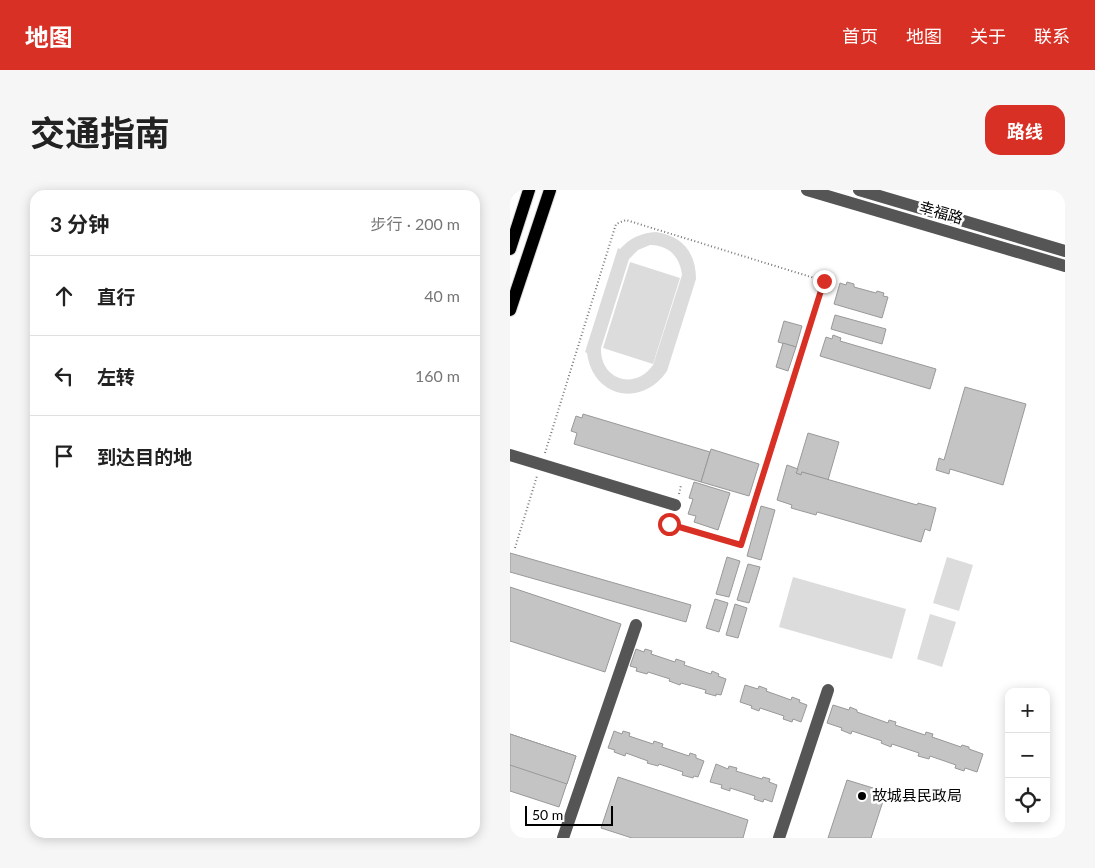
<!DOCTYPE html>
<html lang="zh">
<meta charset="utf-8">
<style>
body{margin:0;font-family:Lato,"Noto Sans SC",sans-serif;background:#f6f6f6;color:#222}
.controls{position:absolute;right:15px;bottom:15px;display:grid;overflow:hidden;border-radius:10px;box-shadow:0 2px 12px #0003}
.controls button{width:45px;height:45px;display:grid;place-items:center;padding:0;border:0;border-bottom:1px solid #e0e0e0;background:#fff;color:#222;font:25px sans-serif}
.scale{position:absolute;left:15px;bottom:12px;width:88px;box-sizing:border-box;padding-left:5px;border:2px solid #000;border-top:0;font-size:14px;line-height:18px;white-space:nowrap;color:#000;-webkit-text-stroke:4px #fff;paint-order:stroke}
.stop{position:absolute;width:15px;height:15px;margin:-11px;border:4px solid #d93025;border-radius:50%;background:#fff}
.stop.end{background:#d93025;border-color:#fff;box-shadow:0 1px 5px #0008}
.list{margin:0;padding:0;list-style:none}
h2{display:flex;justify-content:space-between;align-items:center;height:65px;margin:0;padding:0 20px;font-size:21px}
h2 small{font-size:16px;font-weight:400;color:#767676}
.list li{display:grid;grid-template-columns:32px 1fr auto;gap:15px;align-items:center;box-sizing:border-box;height:80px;padding:0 20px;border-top:1px solid #e0e0e0}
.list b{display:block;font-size:19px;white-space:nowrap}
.list em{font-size:16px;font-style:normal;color:#767676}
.icon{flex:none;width:28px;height:28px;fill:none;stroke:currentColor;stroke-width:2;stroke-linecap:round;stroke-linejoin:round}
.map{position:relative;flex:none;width:555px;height:648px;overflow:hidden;border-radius:15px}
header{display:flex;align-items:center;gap:30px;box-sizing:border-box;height:70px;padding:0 25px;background:#d93025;color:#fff}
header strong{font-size:24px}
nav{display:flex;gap:28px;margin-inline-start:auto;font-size:18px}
.intro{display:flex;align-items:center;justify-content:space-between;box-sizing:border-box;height:120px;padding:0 30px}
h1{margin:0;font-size:35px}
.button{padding:12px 22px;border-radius:15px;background:#d93025;color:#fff;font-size:18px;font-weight:700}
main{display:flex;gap:30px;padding:0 30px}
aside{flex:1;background:#fff;border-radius:15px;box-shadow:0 2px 12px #0003}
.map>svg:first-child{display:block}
.green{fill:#dcdcdc;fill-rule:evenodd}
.building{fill:#c4c4c4;stroke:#999}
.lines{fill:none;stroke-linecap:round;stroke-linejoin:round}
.major-casing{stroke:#dbdbdb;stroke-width:14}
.path{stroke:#777;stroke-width:2;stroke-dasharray:1 2.5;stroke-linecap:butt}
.minor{stroke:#555;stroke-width:12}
.major{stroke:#000;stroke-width:12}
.route{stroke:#d93025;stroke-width:6}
.poi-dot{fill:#000;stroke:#fff;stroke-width:2}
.labels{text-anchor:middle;stroke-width:5;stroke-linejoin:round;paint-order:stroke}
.street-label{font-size:15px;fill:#000;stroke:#fff}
.poi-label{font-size:15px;fill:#000;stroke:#fff;text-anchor:start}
</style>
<header>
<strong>地图</strong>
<nav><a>首页</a><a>地图</a><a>关于</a><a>联系</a></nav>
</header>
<div class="intro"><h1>交通指南</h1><a class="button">路线</a></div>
<main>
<aside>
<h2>3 分钟<small>步行 · 200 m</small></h2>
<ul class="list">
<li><svg class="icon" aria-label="ahead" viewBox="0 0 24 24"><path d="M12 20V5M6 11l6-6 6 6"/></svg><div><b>直行</b></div><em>40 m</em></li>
<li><svg class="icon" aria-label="left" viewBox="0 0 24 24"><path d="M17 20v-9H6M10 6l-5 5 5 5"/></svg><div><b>左转</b></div><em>160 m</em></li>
<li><svg class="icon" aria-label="arrive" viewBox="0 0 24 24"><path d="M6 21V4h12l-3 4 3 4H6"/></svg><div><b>到达目的地</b></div></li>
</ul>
</aside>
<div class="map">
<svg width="555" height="648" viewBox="0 0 555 648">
<rect width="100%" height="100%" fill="#fff"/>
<g class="green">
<path d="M146 42C172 46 186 62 186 89L157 181C132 218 83 208 77 163L75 162 108 58 110 59C120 48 131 43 146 42ZM140 55C159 55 170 67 172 85L143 175C125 201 90 190 91 158L119 69 128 60Z"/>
<path d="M120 72 170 88 143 174 93 158Z"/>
<path d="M437 367 463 375 449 421 423 413Z"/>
<path d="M283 387 396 419 382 469 269 437Z"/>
<path d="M420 424 446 432 432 477 407 469Z"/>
</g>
<g class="building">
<path d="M337 92 344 94V97L366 103 367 101 374 103 373 106 378 107 372 128 324 114 330 93 336 95Z"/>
<path d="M325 125 376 139 372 154 321 139Z"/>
<path d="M274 131 292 136 286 157 268 152Z"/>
<path d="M323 145 331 148 330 151 426 179 420 199 310 166 316 147 322 149Z"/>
<path d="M273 153 286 157 278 181 266 177Z"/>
<path d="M455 197 516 214 493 295 440 279 439 284 426 280 429 268 434 270Z"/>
<path d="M73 224 200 262 191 292 64 254 67 243 61 241 66 226 72 228Z"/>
<path d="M298 243 329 252 318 290 292 282 291 285 286 283Z"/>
<path d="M201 259 249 274 239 306 191 292Z"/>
<path d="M277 275 288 279 286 283 291 285 292 282 407 315 408 313 426 318 420 341 415 339 411 352 307 322 306 325 281 318 282 315 267 310Z"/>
<path d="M184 292 220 303 208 340 184 332 186 326 178 324 183 309 179 308Z"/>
<path d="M251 316 265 320 251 370 237 366Z"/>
<path d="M0 363 181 415 176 432 0 382Z"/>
<path d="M217 367 230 371 219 407 206 404Z"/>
<path d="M238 374 250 377 239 413 227 410Z"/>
<path d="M0 397 111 434 95 482 0 451Z"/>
<path d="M205 409 218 413 209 442 196 438Z"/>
<path d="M225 414 237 418 228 448 216 445Z"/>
<path d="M126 459 134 462 135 459 142 461 141 464 165 472 166 469 175 472 174 475 201 484 202 481 209 484 208 486 216 489 211 505 206 504V506L195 503 196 500 171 493 170 495 159 491 160 489 138 482 137 484 126 481 127 478 120 476Z"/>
<path d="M235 495 248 499 249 496 257 499 256 501 281 510 282 507 290 510 289 512 297 515 291 532 283 529 282 532 273 529 274 526 250 518 249 521 241 518 242 516 230 512Z"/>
<path d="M323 515 339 520 340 517 347 520V522L378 533 379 530 386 532 385 535 415 545 416 542 423 544 422 547 451 557 452 555 459 557V559L473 564 467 582 455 578 454 581 445 578 446 575 420 566 419 569 408 566 409 563 382 554 381 557 371 553 372 551 342 541 341 544 331 540 332 538 317 533Z"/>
<path d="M104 541 112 544 113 541 120 543 119 546 143 554 144 551 153 554 152 557 179 566 180 563 186 565V568L194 571 188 587 184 586 183 588 172 585 173 582 149 574 148 576 137 573 138 571 116 563 115 566 104 562 105 560 98 558Z"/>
<path d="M0 544 66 566 49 617 0 601Z"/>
<path d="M0 544 66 566 57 594 0 575Z"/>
<path d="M206 574 218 579 219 576 227 578 226 581 252 589 253 587 260 589 259 592 267 595 262 612 254 609 253 612 244 609 245 606 220 598V601L211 598 212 595 200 592Z"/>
<path d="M108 587 238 630 233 648H122L91 638Z"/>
<path d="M337 590 376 602 361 648H318Z"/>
</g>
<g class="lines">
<defs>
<g id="major">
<path d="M0 59 19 0"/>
<path d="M0 120 40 0"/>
</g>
</defs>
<use href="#major" class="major-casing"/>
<g class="path">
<path d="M35 263 106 34 116 30 314 91 231 355 159 334 161 327"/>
<path d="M169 304 171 295"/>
<path d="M5 358 27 286"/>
</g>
<g class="minor">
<path d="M297 0 555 76"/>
<path d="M349 0 555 61"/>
<path d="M0 265 165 315"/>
<path d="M53 648 126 435"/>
<path d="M269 648 318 500"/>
</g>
<use href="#major" class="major"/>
</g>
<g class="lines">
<path class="route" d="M159 334 231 355 314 91"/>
</g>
<circle class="poi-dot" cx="352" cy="606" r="5"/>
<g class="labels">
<g class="street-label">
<text transform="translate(431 23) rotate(16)" y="5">幸福路</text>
</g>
<g class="poi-label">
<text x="362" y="611">故城县民政局</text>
</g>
</g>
</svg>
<div class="controls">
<button>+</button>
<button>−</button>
<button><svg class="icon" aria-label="locate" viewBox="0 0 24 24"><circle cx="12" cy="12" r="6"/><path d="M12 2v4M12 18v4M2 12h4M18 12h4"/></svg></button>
</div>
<div class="scale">50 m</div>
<div class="stop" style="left:159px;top:334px"></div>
<div class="stop end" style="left:314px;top:91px"></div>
</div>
</main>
